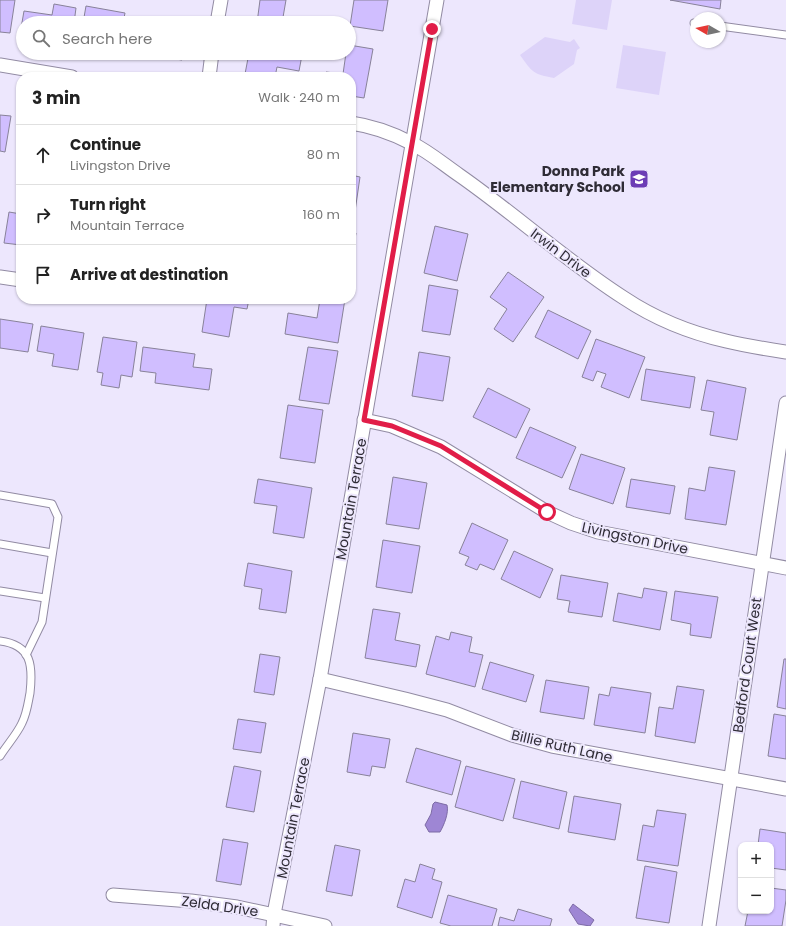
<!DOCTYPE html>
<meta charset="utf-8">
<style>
body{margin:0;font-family:Poppins,sans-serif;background:#f2f2f2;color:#222}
.controls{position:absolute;right:12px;bottom:12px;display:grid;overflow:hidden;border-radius:8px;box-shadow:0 1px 3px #0004}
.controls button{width:36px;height:36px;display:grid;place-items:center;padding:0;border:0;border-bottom:1px solid #e0e0e0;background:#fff;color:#222;font:20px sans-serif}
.compass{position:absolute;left:690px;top:12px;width:36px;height:36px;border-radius:50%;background:#fff;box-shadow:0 1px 3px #0004;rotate:279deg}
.stop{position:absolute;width:12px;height:12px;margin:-9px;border:3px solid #e11d48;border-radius:50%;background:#fff}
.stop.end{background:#e11d48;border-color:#fff;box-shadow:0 1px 4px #0008}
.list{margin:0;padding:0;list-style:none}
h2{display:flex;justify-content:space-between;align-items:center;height:52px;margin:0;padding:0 16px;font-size:17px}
h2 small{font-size:13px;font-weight:400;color:#767676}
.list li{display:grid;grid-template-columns:26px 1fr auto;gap:12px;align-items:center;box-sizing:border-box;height:60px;padding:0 16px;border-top:1px solid #e0e0e0}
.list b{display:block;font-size:15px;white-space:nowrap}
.list p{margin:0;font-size:13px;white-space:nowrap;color:#767676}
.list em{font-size:13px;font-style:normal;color:#767676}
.icon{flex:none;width:22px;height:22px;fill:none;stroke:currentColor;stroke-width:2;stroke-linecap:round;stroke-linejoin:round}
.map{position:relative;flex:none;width:786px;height:926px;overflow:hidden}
.search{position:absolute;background:#fff;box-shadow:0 1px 3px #0004;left:16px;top:16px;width:340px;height:44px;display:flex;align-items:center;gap:10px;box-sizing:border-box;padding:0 14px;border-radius:22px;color:#767676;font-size:15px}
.panel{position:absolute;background:#fff;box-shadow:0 1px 3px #0004;left:16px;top:72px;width:340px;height:232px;border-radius:16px}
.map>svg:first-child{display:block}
.green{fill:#ddd3f9}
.water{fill:#9e86d4;stroke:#7d6ba5}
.building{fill:#d0beff;stroke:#888299}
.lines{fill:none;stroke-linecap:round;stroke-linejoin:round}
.service-casing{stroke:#928ba3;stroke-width:9}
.minor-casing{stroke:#928ba3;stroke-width:15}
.service{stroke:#fff;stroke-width:7}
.minor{stroke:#fff;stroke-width:13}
.route{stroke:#e11d48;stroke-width:5}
.labels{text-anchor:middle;stroke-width:4;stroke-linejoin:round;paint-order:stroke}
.poi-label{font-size:14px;font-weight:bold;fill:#2f2c36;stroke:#ede7fd;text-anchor:end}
.street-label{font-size:14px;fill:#2f2c36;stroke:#ede7fd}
</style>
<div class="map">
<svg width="786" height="926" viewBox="0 0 786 926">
<rect width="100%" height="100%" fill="#ede7fd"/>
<g class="green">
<path d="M576 0H612L607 30 572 24Z"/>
<path d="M545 37 570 42 574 39 580 48 577 50 574 64 554 78C533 74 533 73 520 55Z"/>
<path d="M623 45 666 52 659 95 616 88Z"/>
</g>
<g class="water">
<path d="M435 802 447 805C449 813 444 825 440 832H429L425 825 431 814 433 804Z"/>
<path d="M573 904 594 920 590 926 578 924 569 910Z"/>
</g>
<g class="building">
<path d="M0 0H15L10 33 0 32Z"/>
<path d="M260 0H286L282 23H257Z"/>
<path d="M354 0H388L383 31 350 26Z"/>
<path d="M670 0H721L720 9Z"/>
<path d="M54 4 76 8 74 23H23V35L20 34 24 11 52 15Z"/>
<path d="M86 6 125 13 123 23H83Z"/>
<path d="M155 17 188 22V23H154Z"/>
<path d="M349 45 373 49 364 98 351 96V77H325L326 72 343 74 346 53H349Z"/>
<path d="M138 53H183L182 60Z"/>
<path d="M249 53H292L302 55 299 71 277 67 275 77H264L245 74Z"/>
<path d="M0 115 11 116 5 152 0 151Z"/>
<path d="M21 121V136H19Z"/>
<path d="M351 175 360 177 353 225 351 224Z"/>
<path d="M9 212 21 214V245L4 243Z"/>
<path d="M435 226 468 234 457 281 424 273Z"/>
<path d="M351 232 356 233 351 262Z"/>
<path d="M508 272 544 297 513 342 494 329 507 309 490 297Z"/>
<path d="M429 285 458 290 450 335 422 331Z"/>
<path d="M207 299H249L247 309 234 307 229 337 202 332Z"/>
<path d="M320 299H345L338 343 285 334 288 313 317 318Z"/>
<path d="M548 310 591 331 578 359 535 337Z"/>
<path d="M0 319 33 324 28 352 0 348Z"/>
<path d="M41 326 84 333 78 370 52 366 54 354 37 351Z"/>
<path d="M103 337 137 342 132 377 121 375 119 388 101 385 103 373 97 372Z"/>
<path d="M596 339 645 357 629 398 601 387 606 374 597 371 593 381 582 377Z"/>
<path d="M143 347 195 354 193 367 212 369 209 390 155 383 156 373 140 371Z"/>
<path d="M308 347 338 351 329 404 299 400Z"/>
<path d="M419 352 450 357 443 401 412 396Z"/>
<path d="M646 369 695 377 690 408 641 400Z"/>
<path d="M707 380 746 388 737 440 710 435 714 412 701 410Z"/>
<path d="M488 388 530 409 516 438 473 417Z"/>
<path d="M288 405 323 410 315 463 280 458Z"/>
<path d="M530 427 576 447 562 478 516 458Z"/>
<path d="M581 454 625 468 613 504 569 489Z"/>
<path d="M709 467 735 471 726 525 685 519 689 488 705 491Z"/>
<path d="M393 477 427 483 419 529 386 524Z"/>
<path d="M258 479 312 488 304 538 273 533 277 506 254 503Z"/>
<path d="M631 479 675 486 670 514 626 507Z"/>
<path d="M472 523 508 540 494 570 480 564 477 570 465 565 469 557 459 553Z"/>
<path d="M383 540 420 546 412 593 376 587Z"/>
<path d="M514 551 553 569 540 598 501 579Z"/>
<path d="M248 563 292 571 286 613 259 609 262 589 244 586Z"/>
<path d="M561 575 608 583 602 617 568 612 570 601 557 599Z"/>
<path d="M644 588 667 592 660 630 613 621 618 593 642 598Z"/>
<path d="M675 591 718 597 711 638 690 635 691 624 671 620Z"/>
<path d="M373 609 400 613 395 640 420 645 416 667 365 658Z"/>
<path d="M451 632 472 637 469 652 483 655 475 687 426 674 436 636 449 640Z"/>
<path d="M260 654 280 657 274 695 254 692Z"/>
<path d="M784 659H786V709L777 707Z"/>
<path d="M490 662 534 675 526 702 482 689Z"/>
<path d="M546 680 589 687 584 719 540 712Z"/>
<path d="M677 686 704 690 695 743 655 736 659 707 673 709Z"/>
<path d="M611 687 651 693 645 733 594 725 599 694 609 696Z"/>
<path d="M774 714 786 716V759L768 756Z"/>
<path d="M238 719 266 723 261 753 233 749Z"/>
<path d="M353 733 390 739 385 768 372 766 370 776 347 772Z"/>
<path d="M416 748 461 761 452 795 406 782Z"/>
<path d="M234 766 261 771 254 812 226 807Z"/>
<path d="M466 766 515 779 503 821 455 807Z"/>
<path d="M521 781 567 792 559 829 513 818Z"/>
<path d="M574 796 621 804 615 840 568 832Z"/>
<path d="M657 810 686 814 678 866 637 860 643 825 654 827Z"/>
<path d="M760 829 786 833V870L771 868V845H758Z"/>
<path d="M223 839 248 843 241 885 216 881Z"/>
<path d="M335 845 360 850 352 896 326 891Z"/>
<path d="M420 864 435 869 432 879 442 882 432 918 397 907 405 879 415 882Z"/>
<path d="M645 866 677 872 669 923 636 918Z"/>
<path d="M771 888 786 890V900L782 926H745L748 911H771Z"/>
<path d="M448 895 497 909 492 926H451L440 923Z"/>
<path d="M518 909 552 919 550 926H498L500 917 514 921Z"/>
</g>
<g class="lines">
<defs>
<g id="service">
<path d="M694 23H696"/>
<path d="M720 26 786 35"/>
<path d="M0 495 52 504 58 517 42 622 26 655"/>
<path d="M0 544 52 553"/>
<path d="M0 591 45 598"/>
<path d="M0 641C32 645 33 666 30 693 28 703 27 713 22 723 17 734 7 745 0 756"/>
</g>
<g id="minor">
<path d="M217 23 221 0"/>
<path d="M0 65 72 77"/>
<path d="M209 77 212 53"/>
<path d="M351 123C372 126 392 133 411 143 428 151 443 164 459 175 515 214 566 261 624 298 654 318 691 333 726 341 746 346 766 349 786 352"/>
<path d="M0 277 21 280"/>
<path d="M364 420 392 426 441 447 547 512 571 523 598 532 786 568"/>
<path d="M320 679 405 699 447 710 512 735 552 746 786 789"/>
<path d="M113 895 191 901 237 907 325 926"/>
<path d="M273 926 274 914 320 679 437 0"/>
<path d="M709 926 786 403"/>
</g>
</defs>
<use href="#service" class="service-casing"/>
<use href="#minor" class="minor-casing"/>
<use href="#service" class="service"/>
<use href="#minor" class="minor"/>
</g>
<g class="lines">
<path class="route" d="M432 29 364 420 392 426 441 446 547 512"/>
</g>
<defs>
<symbol id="school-square" viewBox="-11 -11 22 22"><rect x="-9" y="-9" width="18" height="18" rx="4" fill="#6c3db5" stroke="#ede7fd"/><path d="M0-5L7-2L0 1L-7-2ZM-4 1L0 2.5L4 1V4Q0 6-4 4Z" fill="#fff"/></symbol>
</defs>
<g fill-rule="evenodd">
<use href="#school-square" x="628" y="168" width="22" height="22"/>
</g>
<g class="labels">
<g class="poi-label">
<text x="625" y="176">Donna Park<tspan x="625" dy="16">Elementary School</tspan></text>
</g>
<g class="street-label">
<text transform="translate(561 253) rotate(37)" y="5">Irwin Drive</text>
<text transform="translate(351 499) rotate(-80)" y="5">Mountain Terrace</text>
<text transform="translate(635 538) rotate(12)" y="5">Livingston Drive</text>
<text transform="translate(747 665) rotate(-82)" y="5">Bedford Court West</text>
<text transform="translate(562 746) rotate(13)" y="5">Billie Ruth Lane</text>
<text transform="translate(293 818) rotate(-79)" y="5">Mountain Terrace</text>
<text transform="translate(220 906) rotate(8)" y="5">Zelda Drive</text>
</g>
</g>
</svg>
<div class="controls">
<button>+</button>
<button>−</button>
</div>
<svg class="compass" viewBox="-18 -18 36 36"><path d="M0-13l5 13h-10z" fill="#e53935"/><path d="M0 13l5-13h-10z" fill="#767676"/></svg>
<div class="stop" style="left:547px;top:512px"></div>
<div class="stop end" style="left:432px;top:29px"></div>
<div class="search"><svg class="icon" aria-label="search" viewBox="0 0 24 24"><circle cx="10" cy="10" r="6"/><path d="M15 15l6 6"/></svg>Search here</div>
<section class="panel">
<h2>3 min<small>Walk · 240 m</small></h2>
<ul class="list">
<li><svg class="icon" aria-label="ahead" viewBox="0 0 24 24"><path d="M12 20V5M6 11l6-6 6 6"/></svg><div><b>Continue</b><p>Livingston Drive</p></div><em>80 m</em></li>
<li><svg class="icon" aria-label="right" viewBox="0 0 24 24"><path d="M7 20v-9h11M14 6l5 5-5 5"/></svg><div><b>Turn right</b><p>Mountain Terrace</p></div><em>160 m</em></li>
<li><svg class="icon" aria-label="arrive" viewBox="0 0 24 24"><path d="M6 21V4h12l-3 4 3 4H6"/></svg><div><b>Arrive at destination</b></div></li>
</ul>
</section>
</div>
